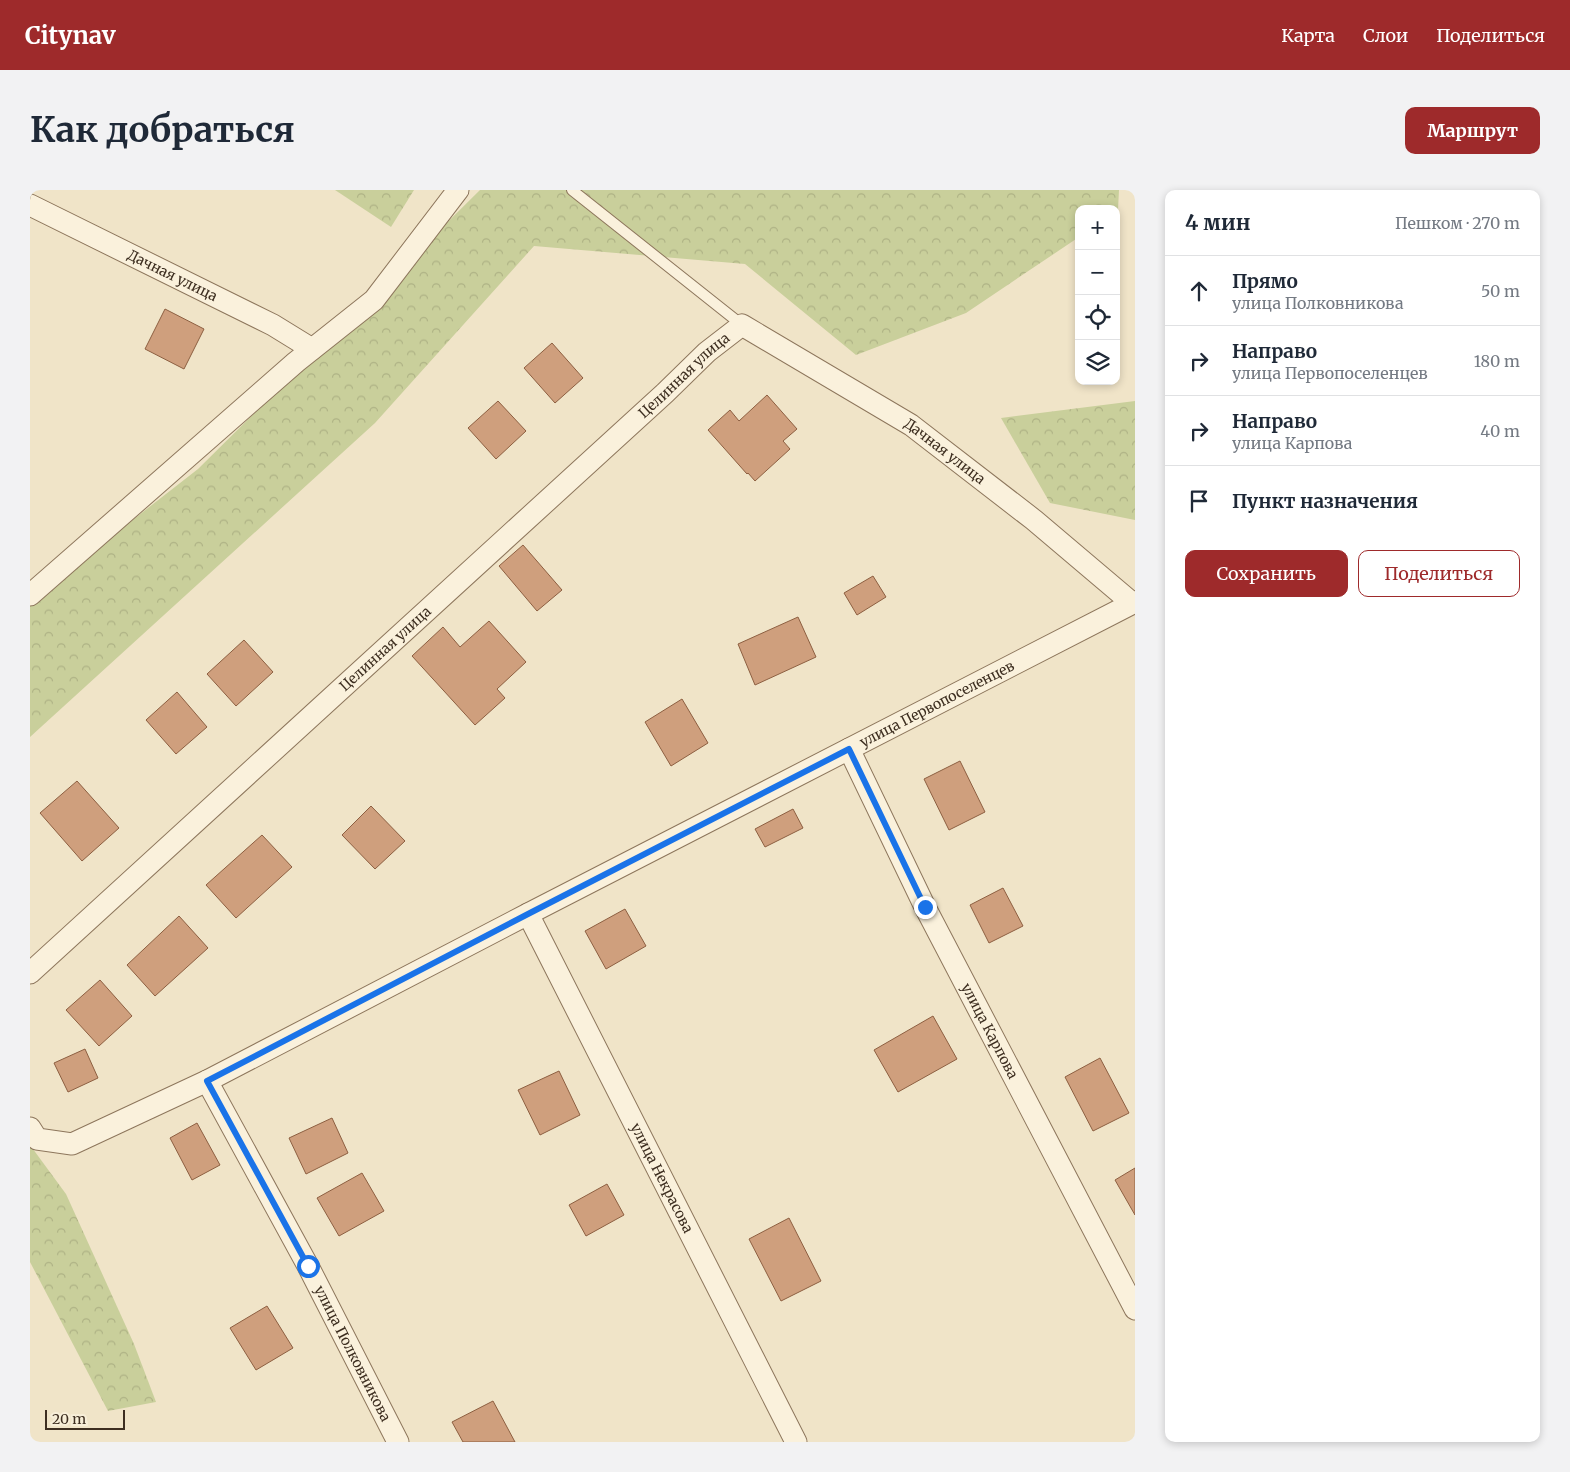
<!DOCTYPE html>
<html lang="ru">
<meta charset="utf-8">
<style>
body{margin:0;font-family:Merriweather,serif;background:#f2f2f3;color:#1f2937}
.controls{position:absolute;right:15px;top:15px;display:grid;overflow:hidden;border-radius:10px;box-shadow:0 2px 8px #0003}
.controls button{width:45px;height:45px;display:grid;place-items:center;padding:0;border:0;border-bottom:1px solid #e0e1e3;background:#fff;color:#1f2937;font:25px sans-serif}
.scale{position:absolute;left:15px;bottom:12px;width:80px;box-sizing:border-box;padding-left:5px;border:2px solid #3d2e20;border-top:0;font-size:14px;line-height:18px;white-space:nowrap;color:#3d2e20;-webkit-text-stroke:4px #f7eed8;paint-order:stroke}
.stop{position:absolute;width:15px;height:15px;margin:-11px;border:4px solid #1a73e8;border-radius:50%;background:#fff}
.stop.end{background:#1a73e8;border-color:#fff;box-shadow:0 1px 5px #0008}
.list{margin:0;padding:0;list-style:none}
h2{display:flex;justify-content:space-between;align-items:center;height:65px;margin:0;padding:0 20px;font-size:21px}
h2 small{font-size:16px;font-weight:400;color:#747a83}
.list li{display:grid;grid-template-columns:32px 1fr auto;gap:15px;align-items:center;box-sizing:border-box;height:70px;padding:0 20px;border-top:1px solid #e0e1e3}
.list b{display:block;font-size:19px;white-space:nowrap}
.list p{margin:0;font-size:16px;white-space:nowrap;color:#747a83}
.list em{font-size:16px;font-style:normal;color:#747a83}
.actions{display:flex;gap:10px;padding:15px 20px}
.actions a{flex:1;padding:11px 0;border:1px solid #9e2a2b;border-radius:10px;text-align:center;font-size:18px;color:#9e2a2b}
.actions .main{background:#9e2a2b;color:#fff}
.icon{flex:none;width:28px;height:28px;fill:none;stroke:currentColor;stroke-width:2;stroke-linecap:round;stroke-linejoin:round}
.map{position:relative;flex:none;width:1105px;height:1252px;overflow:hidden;border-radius:10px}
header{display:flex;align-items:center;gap:30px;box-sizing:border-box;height:70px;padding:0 25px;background:#9e2a2b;color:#fff}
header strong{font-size:24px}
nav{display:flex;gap:28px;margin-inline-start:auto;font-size:18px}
.intro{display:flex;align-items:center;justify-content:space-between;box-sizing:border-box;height:120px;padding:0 30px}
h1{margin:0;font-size:35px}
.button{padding:12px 22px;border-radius:10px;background:#9e2a2b;color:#fff;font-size:18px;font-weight:700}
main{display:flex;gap:30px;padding:0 30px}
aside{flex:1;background:#fff;border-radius:10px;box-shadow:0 2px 8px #0003}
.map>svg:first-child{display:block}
.forest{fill:url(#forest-crowns)}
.building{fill:#cf9f7d;stroke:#8d5f41}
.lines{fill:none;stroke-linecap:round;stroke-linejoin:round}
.service-casing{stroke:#8d765c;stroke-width:12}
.minor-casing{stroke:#8d765c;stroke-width:23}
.service{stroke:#faf1dc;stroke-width:10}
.minor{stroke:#faf1dc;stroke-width:21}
.route{stroke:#1a73e8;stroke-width:6}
.labels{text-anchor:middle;stroke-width:4.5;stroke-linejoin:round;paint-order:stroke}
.street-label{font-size:14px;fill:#3d2e20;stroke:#f7eed8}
</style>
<header>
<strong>Citynav</strong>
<nav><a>Карта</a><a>Слои</a><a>Поделиться</a></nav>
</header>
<div class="intro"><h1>Как добраться</h1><a class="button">Маршрут</a></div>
<main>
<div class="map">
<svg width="1105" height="1252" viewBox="0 0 1105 1252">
<defs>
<pattern id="forest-crowns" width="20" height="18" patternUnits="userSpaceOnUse" patternTransform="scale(1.25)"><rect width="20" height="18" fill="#c9cf9b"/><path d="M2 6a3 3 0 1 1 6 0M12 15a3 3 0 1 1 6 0" fill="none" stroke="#aeb285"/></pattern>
</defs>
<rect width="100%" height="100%" fill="#f0e4c8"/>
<g class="forest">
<path d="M305 0H384L361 37Z"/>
<path d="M450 0H1089L1088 20 1086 21V19H1049V47L936 123 826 165 715 74 504 56 345 233 0 547V410L168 279Z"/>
<path d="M1105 211V330L1020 313 971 228Z"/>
<path d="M0 955 36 1004 104 1154 126 1212 78 1221 0 1072Z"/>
</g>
<g class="building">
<path d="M135 119 174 139 154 179 115 159Z"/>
<path d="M522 153 553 188 525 213 494 178Z"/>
<path d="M737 205 767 239 753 251 760 259 725 291 718 283 717 284 678 240 700 220 709 231Z"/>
<path d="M468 211 496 241 466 269 438 238Z"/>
<path d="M493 355 532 400 507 421 469 376Z"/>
<path d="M843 386 856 407 827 425 814 403Z"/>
<path d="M768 427 786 467 725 495 708 454Z"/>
<path d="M459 431 496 472 467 499 475 508 445 535 382 466 413 437 430 457Z"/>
<path d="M214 450 243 482 206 516 177 484Z"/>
<path d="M147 502 177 537 146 564 116 530Z"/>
<path d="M652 509 678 553 641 576 615 532Z"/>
<path d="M930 571 955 622 919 640 894 589Z"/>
<path d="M47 591 89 638 52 671 10 623Z"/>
<path d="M341 616 375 651 345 679 312 645Z"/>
<path d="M763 619 773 638 735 657 725 639Z"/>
<path d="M232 645 262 677 206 728 176 695Z"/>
<path d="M973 698 993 736 959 753 940 715Z"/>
<path d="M595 719 616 756 576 779 555 741Z"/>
<path d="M149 726 178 758 125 806 97 775Z"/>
<path d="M70 790 102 826 69 856 36 820Z"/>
<path d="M903 826 927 869 868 902 844 860Z"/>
<path d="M55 859 68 888 38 902 24 873Z"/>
<path d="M1070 868 1099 923 1063 941 1035 887Z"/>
<path d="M529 881 550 925 510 945 488 900Z"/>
<path d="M302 928 318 963 276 984 259 948Z"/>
<path d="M167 933 190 975 162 990 140 948Z"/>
<path d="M1105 978V1025L1085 990Z"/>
<path d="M332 983 354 1021 309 1046 287 1008Z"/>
<path d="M577 994 594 1025 556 1046 539 1015Z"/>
<path d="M759 1028 791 1091 751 1111 719 1049Z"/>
<path d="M237 1116 263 1158 226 1180 200 1138Z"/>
<path d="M463 1211 485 1252H433L422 1232Z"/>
</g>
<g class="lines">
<defs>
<path id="service" d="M542 0 712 135"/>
<g id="minor">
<path id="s1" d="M0 15 243 135 282 159"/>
<path d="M0 405 266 172 344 110 428 0"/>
<path id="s2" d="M819 559 895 717 1105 1119"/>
<path id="s3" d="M498 724 766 1252"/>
<path id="s4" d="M0 783 635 203 677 162 712 135 881 235 1004 330 1102 413"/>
<path id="s5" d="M177 891 278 1076 368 1252"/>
<path id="s6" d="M0 938 7 949 42 954 177 891 498 724 1105 412"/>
</g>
</defs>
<use href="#service" class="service-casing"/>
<use href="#minor" class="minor-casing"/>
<use href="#service" class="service"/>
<use href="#minor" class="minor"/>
</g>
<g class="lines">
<path class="route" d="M278 1076 177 891 498 724 819 559 895 717"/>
</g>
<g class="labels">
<g class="street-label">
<text dy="5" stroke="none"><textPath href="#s1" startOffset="159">Дачная улица</textPath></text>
<text dy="5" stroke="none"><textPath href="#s4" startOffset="886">Целинная улица</textPath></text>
<text dy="5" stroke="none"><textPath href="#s4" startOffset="1202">Дачная улица</textPath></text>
<text dy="5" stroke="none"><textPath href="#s4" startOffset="481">Целинная улица</textPath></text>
<text dy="5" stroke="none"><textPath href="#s6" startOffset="1019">улица Первопоселенцев</textPath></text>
<text dy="5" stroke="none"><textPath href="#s2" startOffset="315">улица Карпова</textPath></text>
<text dy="5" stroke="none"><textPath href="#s3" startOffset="296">улица Некрасова</textPath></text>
<text dy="5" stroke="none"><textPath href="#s5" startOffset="309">улица Полковникова</textPath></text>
</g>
</g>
</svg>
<div class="controls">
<button>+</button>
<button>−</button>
<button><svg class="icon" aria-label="locate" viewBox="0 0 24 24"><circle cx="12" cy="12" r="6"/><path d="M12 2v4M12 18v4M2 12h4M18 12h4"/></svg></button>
<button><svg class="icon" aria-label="layers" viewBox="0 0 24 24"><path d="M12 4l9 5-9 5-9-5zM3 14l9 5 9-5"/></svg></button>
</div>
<div class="scale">20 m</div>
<div class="stop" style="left:278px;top:1076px"></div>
<div class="stop end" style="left:895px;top:717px"></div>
</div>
<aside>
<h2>4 мин<small>Пешком · 270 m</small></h2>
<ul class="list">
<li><svg class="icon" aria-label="ahead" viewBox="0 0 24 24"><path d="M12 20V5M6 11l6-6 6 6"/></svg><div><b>Прямо</b><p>улица Полковникова</p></div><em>50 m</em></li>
<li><svg class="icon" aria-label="right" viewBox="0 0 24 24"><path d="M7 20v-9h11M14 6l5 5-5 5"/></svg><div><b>Направо</b><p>улица Первопоселенцев</p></div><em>180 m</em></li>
<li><svg class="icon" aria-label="right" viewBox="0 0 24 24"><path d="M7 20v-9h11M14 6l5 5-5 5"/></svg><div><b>Направо</b><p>улица Карпова</p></div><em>40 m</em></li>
<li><svg class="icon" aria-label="arrive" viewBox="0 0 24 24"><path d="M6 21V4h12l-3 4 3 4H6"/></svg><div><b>Пункт назначения</b></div></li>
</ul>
<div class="actions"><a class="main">Сохранить</a><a>Поделиться</a></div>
</aside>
</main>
